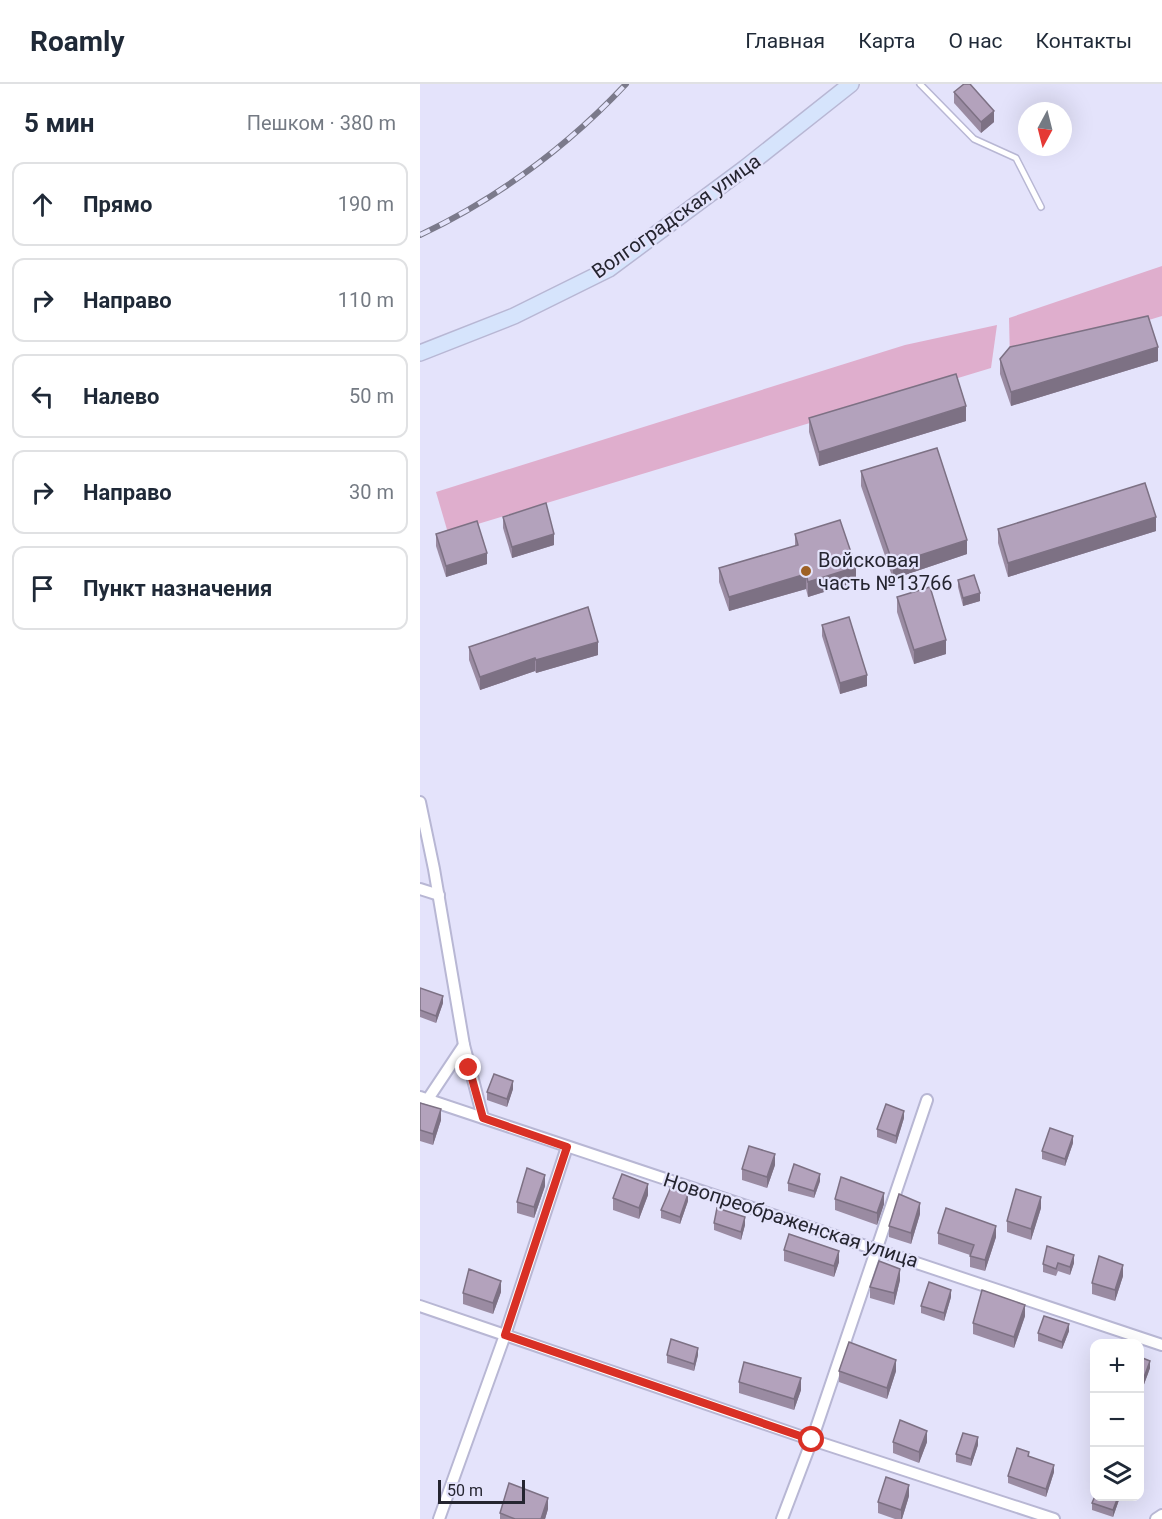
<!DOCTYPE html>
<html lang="ru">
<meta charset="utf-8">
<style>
body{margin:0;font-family:Roboto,sans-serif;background:#f2f2f3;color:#1f2937}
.controls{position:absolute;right:18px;bottom:18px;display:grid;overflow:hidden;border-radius:12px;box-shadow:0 6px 24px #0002}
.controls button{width:54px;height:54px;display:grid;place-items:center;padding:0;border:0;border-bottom:2px solid #e0e1e3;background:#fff;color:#1f2937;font:30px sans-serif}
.compass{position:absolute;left:598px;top:18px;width:54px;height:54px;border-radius:50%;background:#fff;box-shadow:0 6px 24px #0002;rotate:187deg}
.scale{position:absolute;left:18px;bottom:15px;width:87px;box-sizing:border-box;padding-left:6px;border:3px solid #252530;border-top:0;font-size:16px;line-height:21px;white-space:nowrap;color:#252530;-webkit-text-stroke:4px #e4e3fb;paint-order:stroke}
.stop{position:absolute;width:18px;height:18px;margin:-14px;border:4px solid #d93025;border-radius:50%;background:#fff}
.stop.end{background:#d93025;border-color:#fff;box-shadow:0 2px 6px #0008}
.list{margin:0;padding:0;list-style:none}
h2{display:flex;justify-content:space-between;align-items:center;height:78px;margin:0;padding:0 24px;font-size:26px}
h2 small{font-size:20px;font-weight:400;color:#747a83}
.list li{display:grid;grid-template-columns:39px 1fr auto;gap:18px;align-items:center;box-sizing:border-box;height:84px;margin:0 12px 12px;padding:0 12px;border:2px solid #e0e1e3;border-radius:12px}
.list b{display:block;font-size:22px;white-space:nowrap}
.list em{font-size:20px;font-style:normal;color:#747a83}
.icon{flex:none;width:33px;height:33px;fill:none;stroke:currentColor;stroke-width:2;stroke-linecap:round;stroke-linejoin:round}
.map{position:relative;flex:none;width:742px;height:1435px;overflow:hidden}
header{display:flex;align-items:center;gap:36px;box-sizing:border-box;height:84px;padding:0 30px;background:#fff;border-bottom:2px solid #e0e1e3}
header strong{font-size:28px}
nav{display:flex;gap:33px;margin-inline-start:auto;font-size:21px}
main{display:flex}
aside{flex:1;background:#fff}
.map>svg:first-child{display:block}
.green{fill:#dfaecd}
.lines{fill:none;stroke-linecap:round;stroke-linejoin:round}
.service-casing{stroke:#b8b7d4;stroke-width:8}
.minor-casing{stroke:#b8b7d4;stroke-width:14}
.secondary-casing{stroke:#b8b7d4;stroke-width:18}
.service{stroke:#fff;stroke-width:5}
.minor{stroke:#fff;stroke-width:10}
.secondary{stroke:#d6e4fc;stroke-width:15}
.rail-casing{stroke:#7b7a8b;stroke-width:6}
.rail{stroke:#e4e3fb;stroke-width:4;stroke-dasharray:11;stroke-linecap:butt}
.wall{fill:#9a8ba2}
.shaded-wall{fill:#7d7184}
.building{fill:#b3a2bc;stroke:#7d7184;stroke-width:1.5}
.route{stroke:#d93025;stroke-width:8}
.poi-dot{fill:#9e6125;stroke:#e4e3fb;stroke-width:2}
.labels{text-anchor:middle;stroke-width:4.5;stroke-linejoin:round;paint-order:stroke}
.street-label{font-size:20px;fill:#252530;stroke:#e4e3fb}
.poi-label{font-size:20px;fill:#252530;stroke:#e4e3fb;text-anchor:start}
</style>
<header>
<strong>Roamly</strong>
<nav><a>Главная</a><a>Карта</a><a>О нас</a><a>Контакты</a></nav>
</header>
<main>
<aside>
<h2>5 мин<small>Пешком · 380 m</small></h2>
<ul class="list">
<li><svg class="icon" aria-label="ahead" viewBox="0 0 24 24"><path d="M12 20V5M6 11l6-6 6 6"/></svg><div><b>Прямо</b></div><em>190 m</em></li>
<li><svg class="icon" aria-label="right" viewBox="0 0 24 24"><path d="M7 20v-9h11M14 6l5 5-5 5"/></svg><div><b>Направо</b></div><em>110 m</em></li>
<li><svg class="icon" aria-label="left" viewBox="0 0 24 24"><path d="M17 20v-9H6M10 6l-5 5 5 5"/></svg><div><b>Налево</b></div><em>50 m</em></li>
<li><svg class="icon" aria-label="right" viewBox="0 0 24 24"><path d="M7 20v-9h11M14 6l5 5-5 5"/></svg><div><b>Направо</b></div><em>30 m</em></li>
<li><svg class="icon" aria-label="arrive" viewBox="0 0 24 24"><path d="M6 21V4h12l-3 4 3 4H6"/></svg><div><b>Пункт назначения</b></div></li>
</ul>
</aside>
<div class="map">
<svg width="742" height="1435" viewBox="0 0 742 1435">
<rect width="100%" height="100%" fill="#e4e3fb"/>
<g class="green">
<path d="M742 182V232L590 278 589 234Z"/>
<path d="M577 241 571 284 28 449 16 408 485 261Z"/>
</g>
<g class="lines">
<defs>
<path id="service" d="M500 0 554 55 596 74 621 123"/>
<g id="minor">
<path d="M0 718 14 785 44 961 63 1034"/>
<path d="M0 805 19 811"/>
<path d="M0 1013 742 1261"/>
<path d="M8 1015 44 961"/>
<path d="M0 1222 392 1356 634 1435"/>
<path d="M19 1435 85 1251 147 1063"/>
<path d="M362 1435 392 1356 507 1016"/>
<path d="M736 1435 742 1431"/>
</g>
<path id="secondary" d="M0 269 94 232 189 185 325 84 431 0"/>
</defs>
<use href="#service" class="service-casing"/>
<use href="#minor" class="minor-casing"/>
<use href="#secondary" class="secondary-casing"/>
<use href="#service" class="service"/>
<use href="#minor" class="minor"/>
<use href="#secondary" class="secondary"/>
<defs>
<path id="rail" d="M0 151C78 114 147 63 206 0"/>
</defs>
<use href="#rail" class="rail-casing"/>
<use href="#rail" class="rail"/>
</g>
<g class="wall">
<path d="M534 8 574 38 561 49 534 19Z"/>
<path d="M580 275 738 277 591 322 580 290Z"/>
<path d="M389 334 546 337 399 382 389 348Z"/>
<path d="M441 387 547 470 473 495 441 402Z"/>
<path d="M83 433 134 461 92 474 83 444Z"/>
<path d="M578 445 736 447 588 493 578 459Z"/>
<path d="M16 450 67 480 26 493 16 462Z"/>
<path d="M375 450 436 498 388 513 386 505 309 527 299 498V484L375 462Z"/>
<path d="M538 496 560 517 543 522 538 503Z"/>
<path d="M477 513 526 570 494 580 477 528Z"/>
<path d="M402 541 447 602 420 610 402 552Z"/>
<path d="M49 563 178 571 116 589 115 587 60 606 49 576Z"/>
<path d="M0 905 23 919 16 939 0 933Z"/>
<path d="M93 1005 87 1023 67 1016V1008Z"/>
<path d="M0 1019 21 1036 13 1061 0 1057Z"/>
<path d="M484 1034 476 1060 457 1053V1045Z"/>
<path d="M653 1059 645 1082 622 1075V1067Z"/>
<path d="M355 1081 347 1104 322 1096V1085Z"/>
<path d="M400 1097 394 1114 368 1107V1099Z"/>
<path d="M125 1102 114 1134 97 1129V1118Z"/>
<path d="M228 1111 219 1135 193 1126V1114Z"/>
<path d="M415 1115 464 1120 457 1141 415 1126Z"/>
<path d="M268 1117 260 1140 241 1134V1126Z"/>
<path d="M621 1124 611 1156 587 1148V1137Z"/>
<path d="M500 1130 491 1160 469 1153V1142Z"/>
<path d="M294 1139 325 1141 321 1156 294 1146Z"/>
<path d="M518 1149 576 1153 565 1187 550 1183V1171L518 1160Z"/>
<path d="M364 1166 419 1178 414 1193 364 1177Z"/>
<path d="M654 1179 650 1191 638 1187 636 1192 623 1188V1180Z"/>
<path d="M703 1192 695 1217 672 1210V1199Z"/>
<path d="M480 1196 474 1221 450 1214V1203Z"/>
<path d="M81 1208 73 1230 43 1220V1209Z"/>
<path d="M531 1213 524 1237 501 1229V1222Z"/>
<path d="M605 1232 594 1264 553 1250V1239Z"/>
<path d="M649 1247 642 1265 618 1257V1249Z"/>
<path d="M247 1271H278L274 1287 247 1279Z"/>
<path d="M720 1273 730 1284 723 1303 720 1302Z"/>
<path d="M419 1287H476L467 1315 419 1298Z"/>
<path d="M319 1298 381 1306 374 1326 319 1309Z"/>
<path d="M473 1358H507L499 1379 473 1369Z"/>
<path d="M558 1361 551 1382 536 1378V1370Z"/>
<path d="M609 1372 634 1388 626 1413 588 1399V1392Z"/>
<path d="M489 1412 482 1435H475L458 1429V1418Z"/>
<path d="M700 1413 693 1433 672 1426V1419Z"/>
<path d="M128 1425 125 1435H80V1429Z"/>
</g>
<g class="shaded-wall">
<path d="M574 27V38L561 49V38Z"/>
<path d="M738 263V277L591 322V308Z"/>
<path d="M546 322V337L399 382V368Z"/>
<path d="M736 433V447L588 493V479Z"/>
<path d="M134 450V461L92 474V463Z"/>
<path d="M547 456V470L473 495V480Z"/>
<path d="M67 469V480L26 493V482Z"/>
<path d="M436 483V498L388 513V498Z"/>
<path d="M386 490V505L309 527V513Z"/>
<path d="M560 509V517L543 522V514Z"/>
<path d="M526 556V570L494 580V566Z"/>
<path d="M178 558V571L116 589V576Z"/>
<path d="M115 574V587L60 606V593Z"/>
<path d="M447 591V602L420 610V599Z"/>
<path d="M23 912V919L16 939V932Z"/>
<path d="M93 997V1005L87 1023V1015Z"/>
<path d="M21 1025V1036L13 1061V1050Z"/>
<path d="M484 1027V1034L476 1060V1052Z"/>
<path d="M653 1052V1059L645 1082V1075Z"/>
<path d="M355 1070V1081L347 1104V1093Z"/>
<path d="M400 1090V1097L394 1114V1107Z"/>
<path d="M125 1091V1102L114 1134V1123Z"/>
<path d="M228 1100V1111L219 1135V1124Z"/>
<path d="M464 1109V1120L457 1141V1129Z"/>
<path d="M268 1110V1117L260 1140V1133Z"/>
<path d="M621 1113V1124L611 1156V1145Z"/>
<path d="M500 1119V1130L491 1160V1149Z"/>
<path d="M325 1133V1141L321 1156V1148Z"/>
<path d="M576 1142V1153L565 1187V1176Z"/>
<path d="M419 1167V1178L414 1193V1182Z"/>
<path d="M654 1171V1179L650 1191V1183Z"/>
<path d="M703 1181V1192L695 1217V1206Z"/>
<path d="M480 1185V1196L474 1221V1209Z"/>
<path d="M81 1197V1208L73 1230V1219Z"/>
<path d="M531 1206V1213L524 1237V1229Z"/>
<path d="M605 1221V1232L594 1264V1253Z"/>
<path d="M649 1240V1247L642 1265V1258Z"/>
<path d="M278 1264V1271L274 1287V1280Z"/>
<path d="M476 1276V1287L467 1315V1304Z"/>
<path d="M730 1277V1284L723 1303V1296Z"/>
<path d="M381 1294V1306L374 1326V1315Z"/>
<path d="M507 1347V1358L499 1379V1368Z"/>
<path d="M558 1353V1361L551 1382V1375Z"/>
<path d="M634 1381V1388L626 1413V1405Z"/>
<path d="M489 1401V1412L482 1435H481V1426Z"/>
<path d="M698 1413H700L693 1433V1426Z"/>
<path d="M128 1414V1425L125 1435H121Z"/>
</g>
<g class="building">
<path d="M544 0H550L574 27 561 38 534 8Z"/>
<path d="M728 232 738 263 591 308 580 275 590 263Z"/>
<path d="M536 290 546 322 399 368 389 334Z"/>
<path d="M517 364 547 456 473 480 441 387Z"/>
<path d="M725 399 736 433 588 479 578 445Z"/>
<path d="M126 419 134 450 92 463 83 433Z"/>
<path d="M420 436 436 483 388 498 386 490 309 513 299 484 378 461 375 450Z"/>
<path d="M57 437 67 469 26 482 16 450Z"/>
<path d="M554 491 560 509 543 514 538 496Z"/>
<path d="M510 503 526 556 494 566 477 513Z"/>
<path d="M168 523 178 558 116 576 115 574 60 593 49 563Z"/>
<path d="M429 533 447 591 420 599 402 541Z"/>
<path d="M0 904 23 912 16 932 0 926Z"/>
<path d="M74 990 93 997 87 1015 67 1008Z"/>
<path d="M0 1019 21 1025 13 1050 0 1046Z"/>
<path d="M466 1020 484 1027 476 1052 457 1045Z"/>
<path d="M630 1044 653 1052 645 1075 622 1067Z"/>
<path d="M329 1062 355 1070 347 1093 322 1085Z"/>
<path d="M374 1080 400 1090 394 1107 368 1099Z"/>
<path d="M107 1084 125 1091 114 1123 97 1118Z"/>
<path d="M202 1090 228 1100 219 1124 193 1114Z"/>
<path d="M421 1093 464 1109 457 1129 415 1115Z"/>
<path d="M251 1103 268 1110 260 1133 241 1126Z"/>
<path d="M596 1105 621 1113 611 1145 587 1137Z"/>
<path d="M479 1110 500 1119 491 1149 469 1142Z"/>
<path d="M297 1124 325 1133 321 1148 294 1139Z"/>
<path d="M526 1124 576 1142 565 1176 550 1172 554 1161 518 1149Z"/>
<path d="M369 1150 419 1167 414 1182 364 1166Z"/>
<path d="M627 1162 654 1171 650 1183 638 1179 636 1185 623 1180Z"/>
<path d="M679 1172 703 1181 695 1206 672 1199Z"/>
<path d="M459 1177 480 1185 474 1209 450 1203Z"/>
<path d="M49 1185 81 1197 73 1219 43 1209Z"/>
<path d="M509 1198 531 1206 524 1229 501 1222Z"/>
<path d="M562 1206 605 1221 594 1253 553 1239Z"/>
<path d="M624 1232 649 1240 642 1258 618 1249Z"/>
<path d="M251 1255 278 1264 274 1280 247 1271Z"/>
<path d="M429 1258 476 1276 467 1304 419 1287Z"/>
<path d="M720 1273 730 1277 723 1296 720 1294Z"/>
<path d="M324 1278 381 1294 374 1315 319 1298Z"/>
<path d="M480 1336 507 1347 499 1368 473 1358Z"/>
<path d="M543 1349 558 1353 551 1375 536 1370Z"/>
<path d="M597 1364 609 1368 608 1372 634 1381 626 1405 588 1392Z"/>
<path d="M466 1393 489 1401 481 1426 458 1418Z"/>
<path d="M89 1399 128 1414 121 1435H95L80 1429Z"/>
<path d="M675 1412V1413H698L693 1426 672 1419Z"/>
</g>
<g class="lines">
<path class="route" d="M49 984 63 1034 147 1063 85 1251 392 1356"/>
</g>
<circle class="poi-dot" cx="386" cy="487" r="6"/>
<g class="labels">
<g class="street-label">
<text transform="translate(256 132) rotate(-35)" y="7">Волгоградская улица</text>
<text transform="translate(371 1136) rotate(18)" y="7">Новопреображенская улица</text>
</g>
<g class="poi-label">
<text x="398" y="483">Войсковая<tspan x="398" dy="23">часть №13766</tspan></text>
</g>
</g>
</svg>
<div class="controls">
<button>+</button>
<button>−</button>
<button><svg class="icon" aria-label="layers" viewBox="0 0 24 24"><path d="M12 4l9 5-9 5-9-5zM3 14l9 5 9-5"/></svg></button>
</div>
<svg class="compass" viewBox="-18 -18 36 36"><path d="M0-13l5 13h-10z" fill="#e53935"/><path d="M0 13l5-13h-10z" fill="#747a83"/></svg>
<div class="scale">50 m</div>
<div class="stop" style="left:392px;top:1356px"></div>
<div class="stop end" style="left:49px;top:984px"></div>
</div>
</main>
